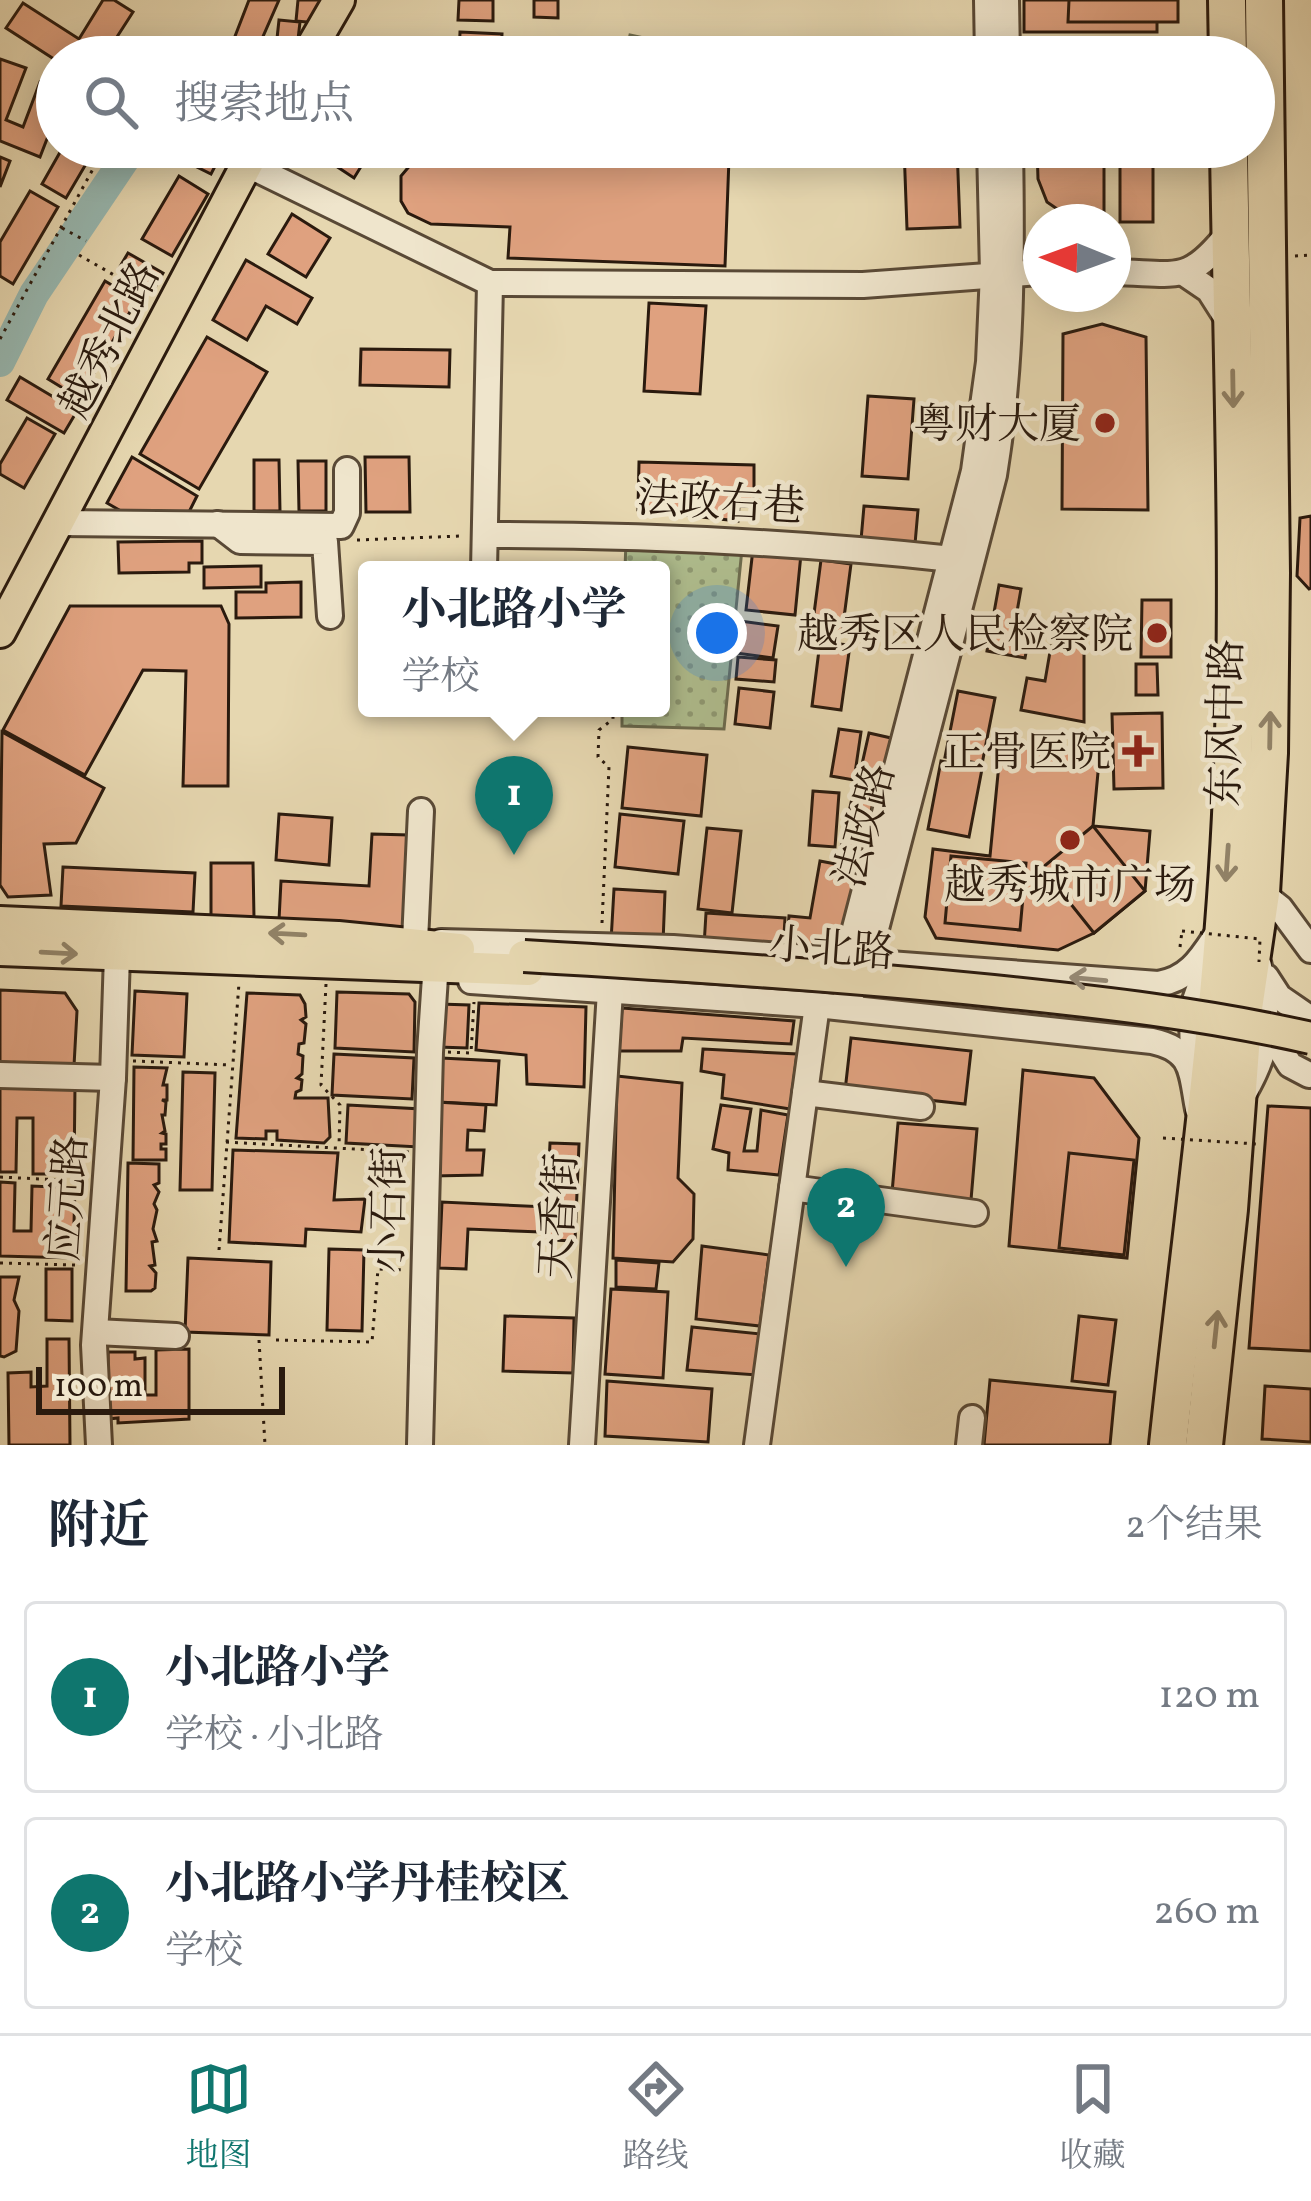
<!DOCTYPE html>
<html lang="zh">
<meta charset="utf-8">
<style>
body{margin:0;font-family:Vollkorn,"Noto Serif SC",serif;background:#f2f2f3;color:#1f2937}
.compass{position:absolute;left:1023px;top:204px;width:108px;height:108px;border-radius:50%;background:#fff;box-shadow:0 6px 30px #0003;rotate:271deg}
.scale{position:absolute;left:36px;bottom:30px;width:249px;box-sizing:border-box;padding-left:12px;border:6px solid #2a1a0e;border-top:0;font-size:33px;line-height:42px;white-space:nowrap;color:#2a1a0e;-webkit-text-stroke:9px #efe5cc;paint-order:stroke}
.you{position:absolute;left:717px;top:633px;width:42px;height:42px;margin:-30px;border:9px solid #fff;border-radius:50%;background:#1a73e8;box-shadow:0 0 0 18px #1a73e833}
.badge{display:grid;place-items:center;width:78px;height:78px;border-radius:50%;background:#0f766e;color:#fff;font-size:39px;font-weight:700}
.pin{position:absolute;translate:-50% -99px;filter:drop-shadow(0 3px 6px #0008)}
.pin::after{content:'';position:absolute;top:63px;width:42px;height:36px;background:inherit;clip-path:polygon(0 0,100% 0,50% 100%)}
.popup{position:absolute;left:358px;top:561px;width:312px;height:156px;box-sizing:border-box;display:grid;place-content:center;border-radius:12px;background:#fff;filter:drop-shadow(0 3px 9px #0005);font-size:39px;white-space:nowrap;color:#747a83}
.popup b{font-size:45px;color:#1f2937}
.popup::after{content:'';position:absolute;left:50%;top:100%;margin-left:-24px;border:24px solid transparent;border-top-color:#fff}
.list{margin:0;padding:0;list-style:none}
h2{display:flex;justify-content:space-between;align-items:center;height:156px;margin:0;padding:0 48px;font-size:51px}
h2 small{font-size:39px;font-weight:400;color:#747a83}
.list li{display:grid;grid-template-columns:78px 1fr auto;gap:36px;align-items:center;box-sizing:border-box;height:192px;margin:0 24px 24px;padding:0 24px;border:3px solid #e0e1e3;border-radius:12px}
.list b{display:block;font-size:45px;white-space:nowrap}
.list p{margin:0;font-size:39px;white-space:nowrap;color:#747a83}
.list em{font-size:39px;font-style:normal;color:#747a83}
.icon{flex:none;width:66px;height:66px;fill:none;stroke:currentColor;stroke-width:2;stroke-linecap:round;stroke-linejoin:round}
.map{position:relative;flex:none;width:1311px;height:1445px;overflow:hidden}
.search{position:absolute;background:#fff;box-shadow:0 6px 30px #0003;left:36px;right:36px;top:36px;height:132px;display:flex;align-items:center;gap:30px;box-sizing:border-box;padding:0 42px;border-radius:66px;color:#747a83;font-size:45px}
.sheet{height:588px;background:#fff}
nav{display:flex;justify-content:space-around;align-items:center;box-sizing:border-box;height:168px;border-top:3px solid #e0e1e3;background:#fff;font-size:33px;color:#747a83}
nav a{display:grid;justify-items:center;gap:6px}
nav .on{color:#0f766e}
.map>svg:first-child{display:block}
.green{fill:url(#green-dots);stroke:#6d6c4f;stroke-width:3}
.pitch{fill:#b0bf90;stroke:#6d6c4f;stroke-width:3}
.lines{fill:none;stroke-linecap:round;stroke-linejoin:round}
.river{stroke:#97b8b1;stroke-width:30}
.building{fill:#dfa17f;stroke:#2a1a0e;stroke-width:3}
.minor-casing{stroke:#594936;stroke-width:30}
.major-casing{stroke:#2a1a0e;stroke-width:36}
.highway-casing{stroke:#2a1a0e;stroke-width:42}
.path{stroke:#2a1a0e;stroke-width:3;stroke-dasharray:3 6;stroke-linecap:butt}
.minor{stroke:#efe5cc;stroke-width:24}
.major{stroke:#e6d7b0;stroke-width:30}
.highway{stroke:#e6d7b0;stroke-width:36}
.major-bridge-casing{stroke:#2a1a0e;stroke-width:36;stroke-linecap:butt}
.path-bridge{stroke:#2a1a0e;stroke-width:3;stroke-dasharray:3 6;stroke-linecap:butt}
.major-bridge{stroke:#e6d7b0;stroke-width:30}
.oneway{stroke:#918267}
.oneway2{stroke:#968a76}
.poi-dot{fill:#8f2418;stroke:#efe5cc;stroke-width:4.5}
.labels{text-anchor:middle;stroke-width:9;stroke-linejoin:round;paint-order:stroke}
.street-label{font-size:42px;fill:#2a1a0e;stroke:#efe5cc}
.poi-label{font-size:42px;fill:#2a1a0e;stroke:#efe5cc;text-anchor:end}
</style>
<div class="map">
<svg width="1311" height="1445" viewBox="0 0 1311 1445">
<defs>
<pattern id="green-dots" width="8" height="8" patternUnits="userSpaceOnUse" patternTransform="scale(3)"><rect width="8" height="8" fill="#b0bf90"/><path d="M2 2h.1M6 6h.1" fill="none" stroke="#8f9a74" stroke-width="1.8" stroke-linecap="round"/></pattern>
</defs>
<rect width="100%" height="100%" fill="#e6d7b0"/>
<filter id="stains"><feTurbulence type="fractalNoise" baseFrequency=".00167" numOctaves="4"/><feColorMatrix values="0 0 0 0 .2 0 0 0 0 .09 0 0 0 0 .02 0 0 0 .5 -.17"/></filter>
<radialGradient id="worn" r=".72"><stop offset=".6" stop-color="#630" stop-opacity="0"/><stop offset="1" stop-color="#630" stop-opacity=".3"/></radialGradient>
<path class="green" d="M626 540 742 549 724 729 622 726V708H661V570H625Z"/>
<path class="pitch" d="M630 35 699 50 697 57H625Z"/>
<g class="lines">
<path class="river" d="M0 362 34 294 133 147"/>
</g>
<g class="building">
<path d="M103 0H114L133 12 104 57H57V61L6 28 23 3 79 39Z"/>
<path d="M249 0H279L254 57H227Z"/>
<path d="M298 0H320L318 23 296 21Z"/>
<path d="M459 0H493V21L458 20Z"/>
<path d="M534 0H558V18L534 17Z"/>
<rect x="1024" y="0" width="133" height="32"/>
<path d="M1069 0H1178V22H1068Z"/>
<path d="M279 20 300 22 296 57H275Z"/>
<path d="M460 32 502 34 501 57H459Z"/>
<path d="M264 39 283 41 281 57H262Z"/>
<path d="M0 59 26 68 6 120 23 127 40 82 57 89V113L40 157 0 141Z"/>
<path d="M63 147H96L66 198 42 184Z"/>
<path d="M187 147H225L211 174 181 159Z"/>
<path d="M348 147H373L354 178 336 166Z"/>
<path d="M434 147H666L692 157 729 158 725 266 508 258 510 227 431 224 408 213 401 201V176L418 156 434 153Z"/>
<path d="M904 147H957L960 227 907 229Z"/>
<path d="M1037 147H1087L1104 164V212L1063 213 1047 202 1038 179Z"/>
<rect x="1120" y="147" width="33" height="75"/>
<path d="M0 157 10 161 0 187Z"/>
<path d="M179 176 208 194 172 256 142 239Z"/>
<path d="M30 191 58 207 13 284 0 276V242Z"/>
<path d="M292 214 330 238 306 277 268 254Z"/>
<path d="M128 253 163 273 153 291 118 270Z"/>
<path d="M246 260 312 298 297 324 266 306 247 340 213 320Z"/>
<path d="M105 281 137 300 79 398 48 379Z"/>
<path d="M649 303 706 306 700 394 644 391Z"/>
<path d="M1102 324 1146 337 1148 510 1062 509 1063 334Z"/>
<path d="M207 337 267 372 199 489 140 454Z"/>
<path d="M361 349 450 350 449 387 360 385Z"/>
<path d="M20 377 77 411 64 433 7 400Z"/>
<path d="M868 396 914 399 908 479 862 476Z"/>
<path d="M27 418 55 434 24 488 0 474V464Z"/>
<path d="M132 457 197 496 189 512 121 511 107 503Z"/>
<path d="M365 457H409L410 512H366Z"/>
<path d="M254 460H279L280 511H254Z"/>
<path d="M298 461H326V511H299Z"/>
<path d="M639 462 754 465V507L739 506 738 521 638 510Z"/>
<path d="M864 506 918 510 915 544 861 540Z"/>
<path d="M1311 516V588L1309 589 1297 576 1300 518Z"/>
<path d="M202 541V563H189V572L119 573 118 542Z"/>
<path d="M753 549 801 554 795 615 746 610Z"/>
<path d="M821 560 851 564 842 633 812 629Z"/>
<path d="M261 566V587L204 588V567Z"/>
<path d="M301 582V617L236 618V592H266V583Z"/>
<path d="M999 585 1021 589 1015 623 1031 626 1025 658 987 651Z"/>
<path d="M1142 600H1171V657H1141Z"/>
<path d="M70 606H221L229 624 228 786H183L186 671 143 670 85 775 3 730Z"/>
<path d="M740 621 778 626 773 658 736 653Z"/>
<path d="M1059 624H1084V722L1021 710 1027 678 1045 681 1051 646H1059Z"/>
<path d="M820 642 850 645 841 710 812 706Z"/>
<path d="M738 657 776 660 774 682 736 679Z"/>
<path d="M1136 664H1157L1158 695H1136Z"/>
<path d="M739 688 774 692 770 728 735 724Z"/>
<path d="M958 691 995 698 982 764 945 757Z"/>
<path d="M1162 713 1163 788 1114 789 1112 714Z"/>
<path d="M839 729 861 732 854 780 831 776Z"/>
<path d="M2 732 104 788 76 843 44 844 51 895 8 897 0 885Z"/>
<path d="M869 733 891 738 880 787 858 782Z"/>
<path d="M1001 743 1100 751 1093 826 1150 831 1145 891 1094 933 1058 950 936 938 925 917 933 849 990 856Z"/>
<path d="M628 747 707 755 701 816 622 808Z"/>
<path d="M941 761 982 769 969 837 928 829Z"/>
<path d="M813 791 839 793 835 847 809 845Z"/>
<path d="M853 794 874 798 862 852 841 847Z"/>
<path d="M279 814 332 818 329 865 276 860Z"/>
<path d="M620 814 684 821 678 874 615 867Z"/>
<path d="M1093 826 1145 891 1094 933 1042 868Z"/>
<path d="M707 828 741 831 732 913 698 909Z"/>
<path d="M372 834 409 835 404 927 279 920 281 881 369 886Z"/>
<path d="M951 856 1026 863 1020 930 945 923Z"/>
<path d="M820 861 856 868 840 956 786 951 789 916 810 918Z"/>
<path d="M211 863H253L254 918H211Z"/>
<path d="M63 867 195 873 193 912 61 906Z"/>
<path d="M614 889 665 892 663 943 611 941Z"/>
<path d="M706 913 785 918 783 951 704 946Z"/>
<path d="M0 990 65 993 77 1011 74 1066 0 1062Z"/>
<path d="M135 991 187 994 184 1057 132 1055Z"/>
<path d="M337 992 409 994 415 1002 414 1052 335 1048Z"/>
<path d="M247 993 300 995 305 1004 306 1017 301 1020 306 1024 304 1043 299 1044 298 1054 303 1056 302 1074 297 1078 302 1080 301 1090 296 1092 295 1098H328L330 1137 324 1143 277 1140V1131H266V1139L236 1138Z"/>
<path d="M479 1003 586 1007 584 1087 527 1084 526 1055 476 1050Z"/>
<path d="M439 1004 469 1005 467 1048 438 1047Z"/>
<path d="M622 1008 794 1021 791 1044 683 1038 681 1051H619Z"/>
<path d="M851 1038 971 1051 965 1104 845 1091Z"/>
<path d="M703 1049 797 1054 790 1109 722 1098 724 1075 701 1071Z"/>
<path d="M334 1054 414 1058 412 1099 332 1095Z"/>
<path d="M441 1058 499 1061 496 1105 438 1102Z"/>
<path d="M134 1067 167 1068 163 1085H167V1100H162L166 1102 165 1115H162L165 1131 162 1133 166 1134V1144H161V1149H166V1160H133Z"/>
<path d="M1023 1070 1094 1078 1139 1138 1127 1258 1009 1246Z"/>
<path d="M183 1072 215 1073 212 1190H180Z"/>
<path d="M617 1076 682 1083 678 1178 694 1194 693 1239 673 1262 613 1258Z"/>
<path d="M0 1084 75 1085 74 1174H33V1118H17L16 1172H0Z"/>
<path d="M436 1102 486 1105 484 1131 468 1130 467 1150H484L482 1175 433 1176Z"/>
<path d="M348 1105 421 1109 419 1147 346 1143Z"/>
<path d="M721 1105 751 1109 744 1151H757L761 1110 788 1115 779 1175 728 1170 729 1153 713 1149Z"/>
<path d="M1268 1106 1311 1108V1351L1249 1348Z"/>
<path d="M898 1123 977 1129 971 1200 892 1193Z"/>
<path d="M550 1143 579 1144 575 1241 551 1240 541 1232 468 1229 466 1269 439 1268 442 1202 547 1207Z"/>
<path d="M233 1150 338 1153 334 1200 365 1199 361 1232 306 1229 305 1246 229 1242Z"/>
<path d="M1069 1153 1134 1160 1124 1255 1059 1248Z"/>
<path d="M128 1163 159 1164V1183L154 1185 159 1192 154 1204 157 1210 153 1229 157 1241 152 1242 155 1265 150 1266 156 1273 155 1288 151 1291H126Z"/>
<path d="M0 1182 15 1183 14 1231H31L32 1186 75 1188 73 1258 0 1256Z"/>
<path d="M702 1246 769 1255 760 1326 696 1319Z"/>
<path d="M329 1249 364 1250 362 1331 327 1330Z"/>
<path d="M188 1258 271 1262 269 1335 185 1332Z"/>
<path d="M616 1260 659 1263 656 1289 616 1287Z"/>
<path d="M46 1269H72V1321L46 1320Z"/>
<path d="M0 1277H19L14 1300 19 1311 16 1351 4 1357 0 1356Z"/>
<path d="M611 1289 668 1292 663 1378 605 1374Z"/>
<path d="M505 1316 574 1318 573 1373 503 1371Z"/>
<path d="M1079 1316 1116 1320 1108 1385 1072 1381Z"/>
<path d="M692 1327 761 1334 757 1375 687 1370Z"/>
<path d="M47 1339H69L70 1445H9L8 1373 31 1372V1387L47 1386Z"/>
<path d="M189 1349V1419L118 1423V1418L108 1419V1352H135V1359L145 1358V1395H156V1350Z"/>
<path d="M990 1380 1115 1392 1110 1445H984Z"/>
<path d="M607 1381 712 1389 708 1442 605 1436Z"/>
<path d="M1265 1386 1311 1389V1442L1262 1439Z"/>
</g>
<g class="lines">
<defs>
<g id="minor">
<path d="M987 0 988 57"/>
<path d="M1006 0 1007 57"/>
<path d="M246 164 490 283 863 285 1041 272"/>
<path d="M1113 272C1178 273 1188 286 1231 230"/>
<path d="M1184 273 1209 290 1230 323"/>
<path d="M60 523 341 526 347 513V470"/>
<path d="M218 524 240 541 325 542 330 616"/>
<path d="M485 535C642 535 796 542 952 559"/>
<path d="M484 570 490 283"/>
<path d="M1261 893 1280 908 1311 950"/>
<path d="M415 941 421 811"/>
<path d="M441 942 673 948 1158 984C1191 979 1203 955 1220 930"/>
<path d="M1266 977 1279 997 1311 1019"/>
<path d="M471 981 817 1005 1152 1041C1194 1050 1191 1072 1198 1109"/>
<path d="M846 993 847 959 974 471 989 362 993 273 990 147"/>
<path d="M851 995 872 944 994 475C1012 365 1012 258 1010 147"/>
<path d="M1297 1025 1286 1032 1282 1052 1290 1065 1309 1075"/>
<path d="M1193 1067 1192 1009 1211 955"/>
<path d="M0 1075 113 1078"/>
<path d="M805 1093 921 1107"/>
<path d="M1244 1093C1275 1039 1266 1023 1259 966"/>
<path d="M792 1188 975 1213"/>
<path d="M96 1332 176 1336"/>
<path d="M99 1445 94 1345 113 1078 117 955"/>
<path d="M420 1445 430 1052 435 977"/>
<path d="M582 1445 610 991"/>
<path d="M757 1445 817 1005"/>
<path d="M969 1445 972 1418"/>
</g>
<g id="major">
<path d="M306 57 339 0"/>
<path d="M0 632 256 147"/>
<path d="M0 922 338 937 459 949"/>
<path d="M0 950 528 970"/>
</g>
<g id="highway">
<path d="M1227 0 1228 57"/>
<path d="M1168 1445C1191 1228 1223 1011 1232 793 1241 578 1232 362 1229 147"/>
<path d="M1204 1445 1229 1209 1244 1008 1261 893 1269 753 1271 573 1264 0"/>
</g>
</defs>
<use href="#minor" class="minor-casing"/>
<use href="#major" class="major-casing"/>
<use href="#highway" class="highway-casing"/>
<g class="path">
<path d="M160 57 170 41"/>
<path d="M62 228 86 241"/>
<path d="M79 255 149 295"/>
<path d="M1295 256 1311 255"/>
<path d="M0 339 105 147"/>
<path d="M357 540 461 536"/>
<path d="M602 923 609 767 598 757 599 730 613 719V708"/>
<path d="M1180 947 1182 931"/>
<path d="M326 984 321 1085 340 1105 339 1147"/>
<path d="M448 1052 471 1053 474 1002"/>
<path d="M133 1061 231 1065"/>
<path d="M226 1142 409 1152"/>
<path d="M0 1177 82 1181"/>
<path d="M219 1250 239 983"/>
<path d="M0 1263 76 1265"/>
<path d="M259 1340 265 1445"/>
<path d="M276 1340 372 1342 378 1269 404 1270"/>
</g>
<use href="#minor" class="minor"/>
<use href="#major" class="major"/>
<use href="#highway" class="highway"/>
<defs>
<path id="major-bridge" d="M524 956C681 965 837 975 993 991 1100 1002 1205 1014 1311 1038"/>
</defs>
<use href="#major-bridge" class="major-bridge-casing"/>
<g class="path-bridge">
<path d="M1182 931 1260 939 1259 962"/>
<path d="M1163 1138 1257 1144"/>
</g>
<use href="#major-bridge" class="major-bridge"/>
</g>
<defs><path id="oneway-shaft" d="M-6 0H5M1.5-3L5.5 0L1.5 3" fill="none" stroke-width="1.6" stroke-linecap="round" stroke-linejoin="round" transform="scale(3)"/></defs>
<g class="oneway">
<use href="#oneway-shaft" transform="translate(1233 389) rotate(89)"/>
<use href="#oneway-shaft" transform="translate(1270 730) rotate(-89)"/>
<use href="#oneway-shaft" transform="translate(1227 863) rotate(94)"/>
<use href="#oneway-shaft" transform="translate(287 934) rotate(-177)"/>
<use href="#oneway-shaft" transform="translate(59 953) rotate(3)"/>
<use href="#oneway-shaft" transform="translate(1216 1329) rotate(-84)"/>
</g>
<use class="oneway2" href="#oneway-shaft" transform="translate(1088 979) rotate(-175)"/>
<g class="poi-dot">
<circle cx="1105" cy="423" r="12"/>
<circle cx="1157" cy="633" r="12"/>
<path d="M1132 733h12v12h12v12h-12v12h-12v-12h-12v-12h12z"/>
<circle cx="1070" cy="840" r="12"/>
</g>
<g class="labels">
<g class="street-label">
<text transform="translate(108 339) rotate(-63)" y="15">越秀北路</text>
<text transform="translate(721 501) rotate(3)" y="15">法政右巷</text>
<text transform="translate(1224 723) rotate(-89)" y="15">东风中路</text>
<text transform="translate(863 825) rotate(-75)" y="15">法政路</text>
<text transform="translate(832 947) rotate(4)" y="15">小北路</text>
<text transform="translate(66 1198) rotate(-86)" y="15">应元路</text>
<text transform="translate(387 1210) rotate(-89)" y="15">小石街</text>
<text transform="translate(557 1216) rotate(-87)" y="15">天香街</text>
</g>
<g class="poi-label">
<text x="1081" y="438">粤财大厦</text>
<text x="1133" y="648">越秀区人民检察院</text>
<text x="1111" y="766">正骨医院</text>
<text x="1070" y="899" text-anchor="middle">越秀城市广场</text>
</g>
</g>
<rect width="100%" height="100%" filter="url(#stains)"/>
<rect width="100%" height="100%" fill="url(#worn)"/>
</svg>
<svg class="compass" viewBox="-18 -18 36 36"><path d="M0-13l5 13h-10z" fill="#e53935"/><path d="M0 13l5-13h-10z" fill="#747a83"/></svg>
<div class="scale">100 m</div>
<div class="you"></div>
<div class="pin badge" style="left:514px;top:855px">1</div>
<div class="popup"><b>小北路小学</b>学校</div>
<div class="pin badge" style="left:846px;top:1267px">2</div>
<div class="search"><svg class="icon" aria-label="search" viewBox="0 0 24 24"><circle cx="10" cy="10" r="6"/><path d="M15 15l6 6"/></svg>搜索地点</div>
</div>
<section class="sheet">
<h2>附近<small>2个结果</small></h2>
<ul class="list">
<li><span class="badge">1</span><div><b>小北路小学</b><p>学校 · 小北路</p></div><em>120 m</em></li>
<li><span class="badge">2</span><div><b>小北路小学丹桂校区</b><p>学校</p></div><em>260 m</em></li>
</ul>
</section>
<nav>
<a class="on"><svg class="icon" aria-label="map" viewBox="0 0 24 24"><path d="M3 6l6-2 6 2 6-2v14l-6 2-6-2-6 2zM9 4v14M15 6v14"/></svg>地图</a>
<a><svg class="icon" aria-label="directions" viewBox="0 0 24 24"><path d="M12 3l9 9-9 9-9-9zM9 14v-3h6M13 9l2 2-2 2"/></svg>路线</a>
<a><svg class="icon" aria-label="saved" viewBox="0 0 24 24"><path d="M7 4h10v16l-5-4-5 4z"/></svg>收藏</a>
</nav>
